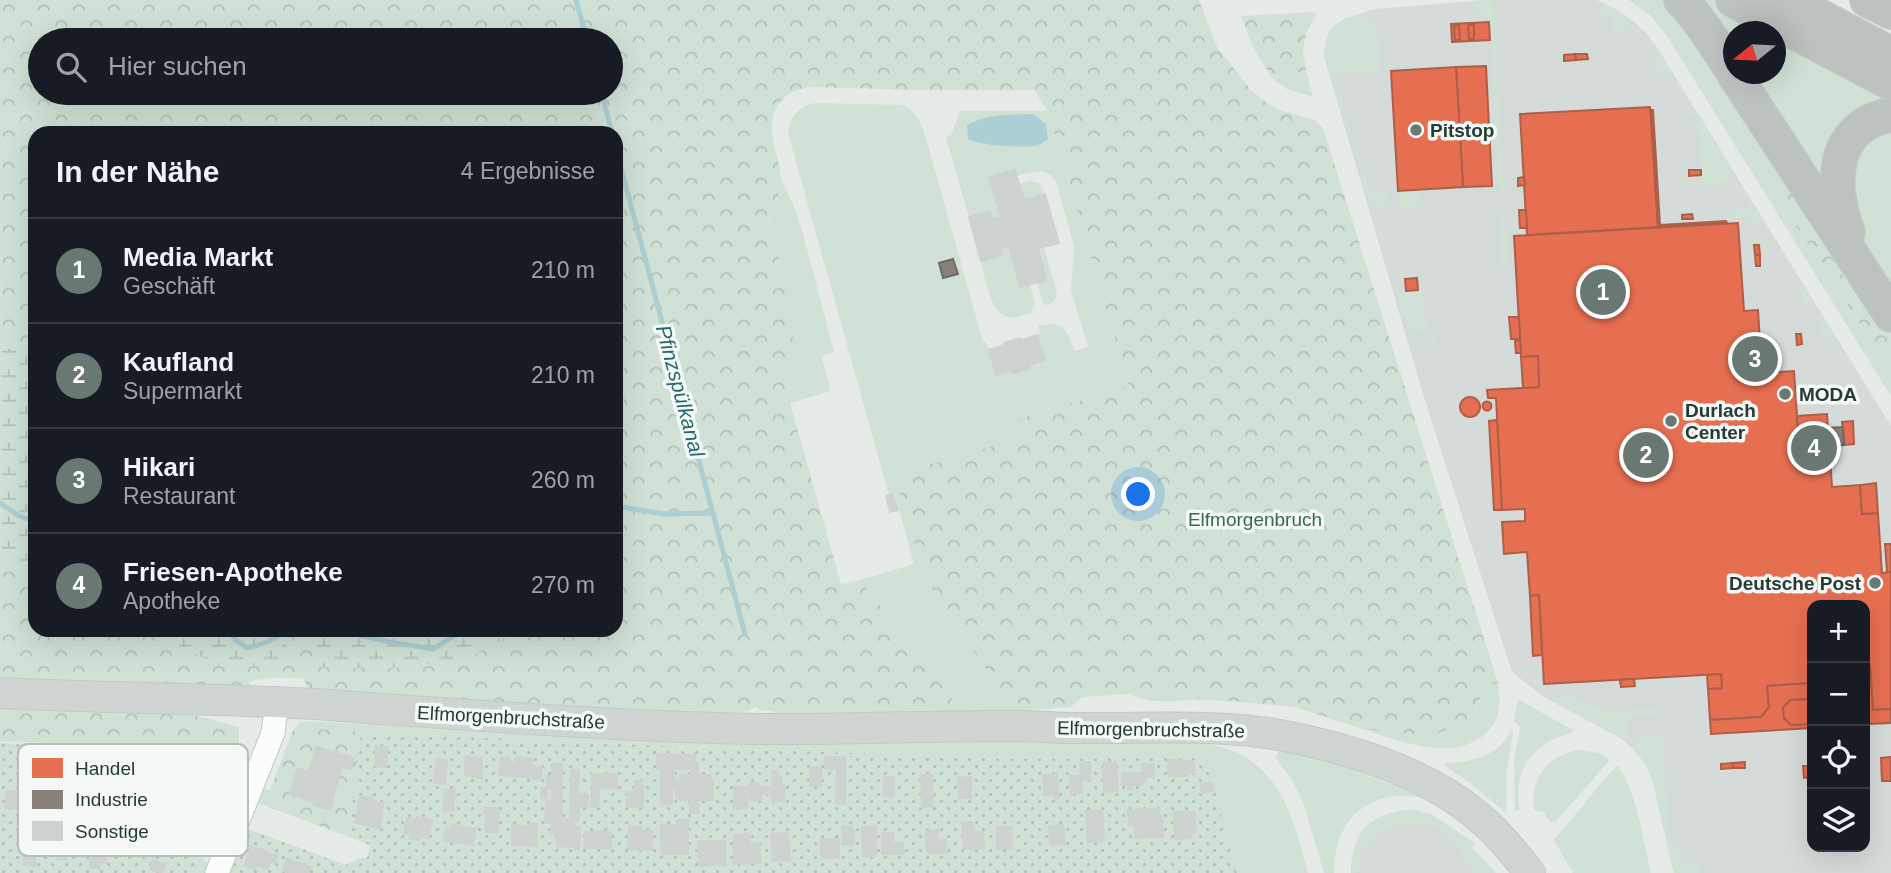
<!DOCTYPE html>
<html lang="de">
<meta charset="utf-8">
<style>
body{margin:0;font-family:Arial,sans-serif;background:#242831;color:#f1f3f6}
.controls{position:absolute;right:21px;bottom:21px;display:grid;overflow:hidden;border-radius:14px;box-shadow:0 7px 28px #0002}
.controls button{width:63px;height:63px;display:grid;place-items:center;padding:0;border:0;border-bottom:2px solid #363941;background:#171b24;color:#f1f3f6;font:35px sans-serif}
.compass{position:absolute;left:1723px;top:21px;width:63px;height:63px;border-radius:50%;background:#171b24;box-shadow:0 7px 28px #0002;rotate:252deg}
.you{position:absolute;left:1139px;top:495px;width:24px;height:24px;margin:-18px;border:5px solid #fff;border-radius:50%;background:#1a73e8;box-shadow:0 0 0 10px #1a73e833}
.badge{display:grid;place-items:center;width:46px;height:46px;border-radius:50%;background:#697873;color:#fff;font-size:23px;font-weight:700}
.pin{position:absolute;translate:-50% -50%;border:4px solid #fff;box-shadow:0 2px 7px #0006}
.list{margin:0;padding:0;list-style:none}
h2{display:flex;justify-content:space-between;align-items:center;height:91px;margin:0;padding:0 28px;font-size:30px}
h2 small{font-size:23px;font-weight:400;color:#9ea1a6}
.list li{display:grid;grid-template-columns:46px 1fr auto;gap:21px;align-items:center;box-sizing:border-box;height:105px;padding:0 28px;border-top:2px solid #363941}
.list b{display:block;font-size:26px;white-space:nowrap}
.list p{margin:0;font-size:23px;white-space:nowrap;color:#9ea1a6}
.list em{font-size:23px;font-style:normal;color:#9ea1a6}
.icon{flex:none;width:38px;height:38px;fill:none;stroke:currentColor;stroke-width:2;stroke-linecap:round;stroke-linejoin:round}
.map{position:relative;flex:none;width:1891px;height:873px;overflow:hidden}
.search{position:absolute;background:#171b24;box-shadow:0 7px 28px #0002;left:28px;top:28px;width:595px;height:77px;display:flex;align-items:center;gap:18px;box-sizing:border-box;padding:0 24px;border-radius:38px;color:#9ea1a6;font-size:26px}
.panel{position:absolute;background:#171b24;box-shadow:0 7px 28px #0002;left:28px;top:126px;width:595px;height:511px;border-radius:21px}
.map>svg:first-child{display:block}
.built{fill:#d4dbd8;fill-rule:evenodd}
.grass{fill:#d1e1d5;fill-rule:evenodd}
.forest{fill:url(#forest-crowns);fill-rule:evenodd}
.wetland{fill:url(#wetland-marsh)}
.garden{fill:url(#garden-dots)}
.water{fill:#abcfd3}
.shops{fill:#e76f51;stroke:#ad5f48;stroke-width:2}
.industry{fill:#8a817c;stroke:#6c6c66;stroke-width:2}
.lines{fill:none;stroke-linecap:round;stroke-linejoin:round}
.stream{stroke:#abcfd3;stroke-width:5}
.building{fill:#ced3d1;stroke:#ced3d1;stroke-width:2}
.minor-casing{stroke:#c3c7c5;stroke-width:25}
.major-casing{stroke:#c2c9c7;stroke-width:32}
.highway-casing{stroke:#c2c9c7;stroke-width:36}
.minor{stroke:#fbfcfc;stroke-width:23}
.major{stroke:#cfd5d3;stroke-width:30}
.highway{stroke:#bcc2c0;stroke-width:33}
.poi-dot{fill:#697873;stroke:#f4f8f6;stroke-width:2.5}
.labels{text-anchor:middle;stroke-width:7;stroke-linejoin:round;paint-order:stroke}
.poi-label{font-size:19px;font-weight:bold;fill:#253b34;stroke:#f4f8f6;text-anchor:start}
.park-label{font-size:19px;fill:#346d48;stroke:#f4f8f6}
.street-label{font-size:19px;fill:#253b34;stroke:#f4f8f6}
.water-label{font-size:21px;font-style:italic;fill:#266770;stroke:#f4f8f6}
.key{fill:#f4f8f6;stroke:#b6bfbc;stroke-width:2}
.key-label{font-size:19px;fill:#253b34}
</style>
<div class="map">
<svg width="1891" height="873" viewBox="0 0 1891 873">
<defs>
<pattern id="forest-crowns" width="20" height="18" patternUnits="userSpaceOnUse" patternTransform="scale(1.75)"><rect width="20" height="18" fill="#d1e1d5"/><path d="M2 6a3 3 0 1 1 6 0M12 15a3 3 0 1 1 6 0" fill="none" stroke="#b3c2b7"/></pattern>
<pattern id="wetland-marsh" width="20" height="14" patternUnits="userSpaceOnUse" patternTransform="scale(1.75)"><rect width="20" height="14" fill="#d1e1d5"/><path d="M1 5h8M5 5V1M11 12h8M15 12V8" fill="none" stroke="#b3c2b7"/></pattern>
<pattern id="garden-dots" width="8" height="8" patternUnits="userSpaceOnUse" patternTransform="scale(1.75)"><rect width="8" height="8" fill="#d1e1d5"/><path d="M2 2h.1M6 6h.1" fill="none" stroke="#b3c2b7" stroke-width="1.8" stroke-linecap="round"/></pattern>
</defs>
<rect width="100%" height="100%" fill="#e6eae8"/>
<g class="built">
<path d="M1488 0H1597L1617 10 1634 22 1646 33 1656 46 1891 426V873H1674L1652 778 1646 765 1638 753 1622 739 1544 697 1517 676 1511 669 1423 394 1324 56 1326 39 1330 31 1335 25 1347 18 1375 9ZM1812 605H1865V847H1812Z"/>
<path d="M1399 823 1431 825 1441 829 1452 840 1475 873H1357L1359 854 1374 835Z"/>
</g>
<g class="grass">
<path d="M1493 0 1504 195H1502L1499 188 1489 22 1469 1Z"/>
<path d="M1629 0H1671L1891 327V345L1846 281 1789 189 1775 194 1891 371V396L1667 36 1650 15Z"/>
<path d="M1693 0H1717L1891 92V100L1823 189 1744 74H1776V32H1734L1733 57Z"/>
<path d="M1608 6C1619 10 1635 17 1628 30L1614 33 1612 15 1601 16 1603 8Z"/>
<path d="M1315 12 1316 15 1306 34 1297 13Z"/>
<path d="M1355 16C1387 21 1378 47 1379 72L1333 75 1370 193 1389 192 1388 204 1382 208 1375 207 1370 202 1324 56C1325 34 1334 22 1355 16Z"/>
<path d="M1647 41 1654 43 1656 46 1671 70V74H1656L1654 47 1642 48 1644 43Z"/>
<path d="M1306 71 1313 97 1287 89 1272 78Z"/>
<path d="M815 103 904 105C919 113 922 127 927 142L983 342 986 341 996 374 1012 370 1013 373 1029 365 1044 360 1037 335 1040 334 1038 326C1064 320 1066 329 1075 351L1088 347 1071 290 1074 246 1057 184C1048 165 1034 172 1017 176L1015 170 990 178 1001 217 992 219 989 211 969 217 946 137 951 135 960 111H1048L1129 387 1012 421 1017 439 926 581 1014 711 964 715 860 580 914 564 895 494 889 495 788 133C790 116 799 106 815 103Z"/>
<path d="M1691 110 1698 113 1732 169 1733 177 1729 181 1702 183 1697 115H1685L1687 112Z"/>
<path d="M1891 122V290L1864 248 1845 171 1877 127Z"/>
<path d="M781 179 793 204 803 234 834 352 821 356 831 391 790 403 789 375 793 345 788 304 780 260 767 233 771 214 778 199Z"/>
<path d="M1030 181 1039 183 1045 194 1024 200 1019 184Z"/>
<path d="M1421 190 1418 206 1399 207 1398 191Z"/>
<path d="M1748 200C1754 206 1761 213 1762 222L1756 227H1753L1752 217 1729 218V211L1748 209Z"/>
<path d="M1502 213H1505L1509 267 1502 268 1499 216Z"/>
<path d="M1009 246 1020 287 1030 285 1035 303 1031 313C1024 315 1016 318 1009 317 990 315 985 277 981 261L1002 255 1000 248Z"/>
<path d="M1044 247 1057 293C1056 300 1053 304 1045 305L1043 303 1037 283 1046 280 1038 248Z"/>
<path d="M1795 281C1804 283 1812 294 1811 303L1803 305 1801 292H1796Z"/>
<path d="M1422 290 1424 318 1430 328 1436 334V343L1434 348 1425 352 1416 349 1413 344 1397 293ZM1422 330H1431L1432 343H1429V347L1425 350 1417 347 1411 335Z"/>
<path d="M1820 319 1825 320C1829 327 1836 334 1829 341L1821 342Z"/>
<path d="M1498 683C1501 702 1501 720 1486 733 1453 764 1399 740 1362 729 1393 731 1445 742 1469 718 1477 710 1482 695 1488 685Z"/>
<path d="M1157 687 1197 698 1234 701C1221 701 1208 700 1195 700 1173 700 1150 705 1130 694Z"/>
<path d="M1571 697 1608 711 1659 708 1660 715 1627 718V736L1622 739 1553 701 1554 698Z"/>
<path d="M1518 699 1574 731C1566 735 1556 737 1548 742 1523 757 1514 782 1520 810L1515 811 1514 760 1520 730V726L1514 721Z"/>
<path d="M305 721 507 733 785 739 1201 742C1215 746 1231 749 1243 756 1286 780 1296 830 1308 873H1237L1205 758 1007 759 616 744 362 732 358 760 290 735 299 723Z"/>
<path d="M1512 728 1513 732 1507 772 1506 813 1473 785 1444 765 1446 763C1473 762 1500 756 1512 728Z"/>
<path d="M1662 734 1669 835 1673 850H1680L1681 862H1699L1700 873H1674L1652 778 1646 765 1632 747 1644 735Z"/>
<path d="M1281 749H1289L1348 767 1390 784H1401L1432 800C1376 785 1334 813 1334 873H1324L1304 805 1293 781 1275 757Z"/>
<path d="M1580 750 1599 753 1610 760 1556 821 1550 822 1544 812 1534 810C1530 778 1548 754 1580 750Z"/>
<path d="M1618 766C1637 792 1643 842 1651 873H1573L1554 840 1610 773Z"/>
<path d="M219 804 235 810 231 822 219 818 203 860 215 865 212 873H191Z"/>
<path d="M1412 809 1431 814 1476 844 1472 848 1496 873H1475L1452 840 1441 829 1431 825 1399 823 1374 835 1359 854 1357 873H1351C1351 830 1371 813 1412 809Z"/>
</g>
<g class="forest">
<path d="M0 0H1199L1217 47 1251 90 1266 102 1280 110 1315 120 1323 128 1498 683 1488 685 1471 716 1459 727 1433 734 1419 735 1362 729 1295 707 1197 698 1157 687 1130 694 1082 697 1071 707 1014 711 926 581 894 475 1017 439 1012 421 1129 386 1048 111 1034 90H917L811 87C794 88 780 97 774 113 767 131 779 158 781 177 783 195 765 219 768 234 770 244 779 253 781 264 786 289 792 317 793 344 793 354 790 365 789 376 789 385 790 394 790 403L841 584 860 580 964 715 782 716 771 711H759L758 707 752 708 750 711 723 713 701 719 309 689 303 679C285 677 268 677 251 681L246 690 0 682ZM40 40H611V93H40ZM35 133H616V630H35Z"/>
<path d="M1297 13 1306 34 1303 50 1306 71 1272 78 1253 47 1241 16Z"/>
<path d="M1778 181 1789 189 1846 281 1891 345V371L1775 194 1773 185Z"/>
<path d="M0 703 189 714 239 727V751L0 741Z"/>
<path d="M294 728 361 732 349 837 258 803 256 799 260 789 270 790Z"/>
</g>
<g class="wetland">
<path d="M0 348 35 351V569L0 553Z"/>
<path d="M616 397 619 416 622 479 616 495Z"/>
<path d="M147 630H288L287 651 282 665 221 666Z"/>
<path d="M313 630H517L468 659 397 668 316 667 312 653Z"/>
</g>
<g class="garden">
<path d="M361 732 616 744 1007 759 1206 758 1237 873H230L246 828 346 865 362 857 367 858 370 845 349 837Z"/>
<path d="M0 743 239 753 191 873H0Z"/>
</g>
<path class="water" d="M1033 114 1046 124 1048 139C1047 140 1040 145 1038 145 1026 149 977 145 968 139L967 125C987 113 1011 115 1033 114Z"/>
<g class="shops">
<path d="M1489 22 1490 40 1452 42 1451 24Z"/>
<path d="M1459 25 1460 40H1455L1454 26Z"/>
<path d="M1468 25H1474V39H1469Z"/>
<path d="M1575 54H1587L1588 59 1576 60Z"/>
<path d="M1575 54 1576 60 1564 61V55Z"/>
<path d="M1486 66 1492 186 1463 187 1456 67Z"/>
<path d="M1456 67 1463 187 1398 191 1391 71Z"/>
<path d="M1650 107 1658 227 1527 235 1520 114Z"/>
<path d="M1651 110H1653L1660 225 1726 221 1727 223 1658 227Z"/>
<path d="M1689 170H1701V175L1689 176Z"/>
<path d="M1524 177 1525 185 1518 186V178Z"/>
<path d="M1519 210H1526L1527 228H1520Z"/>
<path d="M1692 214 1693 219H1682V215Z"/>
<path d="M1738 223 1744 311 1758 310 1762 373 1794 371 1798 430 1828 428 1832 487 1860 485 1862 514 1878 513 1882 573 1891 572V709L1873 710 1870 665 1865 666V605H1812V683L1767 686 1769 707 1761 717 1710 720 1708 689 1722 688 1721 674 1544 684 1539 595 1530 596 1527 552 1504 554 1502 522 1525 521V509L1502 510 1496 398H1488L1487 390 1539 387 1538 356 1521 357 1514 236Z"/>
<path d="M1754 245H1759L1760 255H1755Z"/>
<path d="M1755 255H1760V266H1756Z"/>
<path d="M1417 278 1418 290 1406 291 1405 279Z"/>
<path d="M1509 317H1519L1520 339H1511Z"/>
<path d="M1796 334H1801L1802 344 1797 345Z"/>
<path d="M1520 340 1521 353H1516L1515 341Z"/>
<path d="M1538 356 1539 387 1523 388 1521 357Z"/>
<path d="M1800 387H1806V399L1800 400Z"/>
<circle cx="1470" cy="407" r="10"/>
<circle cx="1487" cy="406" r="4.5"/>
<path d="M1827 414 1828 428 1798 430 1797 416Z"/>
<path d="M1497 420 1502 510H1494L1489 421Z"/>
<path d="M1853 421 1854 444 1844 445 1842 422Z"/>
<path d="M1876 483 1878 513 1862 514 1860 485Z"/>
<path d="M1885 544H1891V572H1887Z"/>
<path d="M1539 595 1542 655 1533 656 1530 596Z"/>
<path d="M1870 665 1873 710 1891 709V723L1868 724 1869 733H1865V666Z"/>
<path d="M1721 674 1722 688 1708 689 1707 675Z"/>
<path d="M1627 679H1634L1635 686 1621 687 1620 680Z"/>
<path d="M1812 683V699L1790 700 1783 708 1784 718 1791 725 1812 724V728L1711 734 1710 720 1761 717 1769 707 1767 686Z"/>
<path d="M1812 699V724L1791 725 1784 718 1783 708 1790 700Z"/>
<path d="M1891 757V781H1882L1881 758Z"/>
<path d="M1745 762V768H1733V763Z"/>
<path d="M1733 763V768L1721 769V764Z"/>
<path d="M1803 766H1812V777L1804 778Z"/>
</g>
<g class="industry">
<path d="M953 259 958 274 943 278 939 263Z"/>
<path d="M1843 427 1844 445 1834 446 1833 434H1828V428Z"/>
</g>
<g class="lines">
<g class="stream">
<path d="M576 0 587 40"/>
<path d="M604 102 612 133"/>
<path d="M616 149 745 634"/>
<path d="M0 503 19 516 35 522"/>
<path d="M616 506 664 514 713 513"/>
<path d="M227 630 236 640 247 648C264 645 276 637 291 630"/>
<path d="M337 630 390 642 433 649 463 630"/>
</g>
</g>
<g class="building">
<path d="M1015 170 1024 200 1045 194 1059 243 1038 248 1046 280 1020 287 1009 246 1000 248 1002 255 981 261 969 217 990 211 992 219 1001 217 989 177Z"/>
<path d="M1037 335 1045 360 1029 365 1030 368 1013 373 1012 370 996 375 989 350 1004 345V343L1019 338 1022 340Z"/>
<path d="M893 494 898 510 890 512 886 496Z"/>
<path d="M376 746 387 747 386 767 375 766Z"/>
<path d="M316 747 354 758 351 769 342 767 339 776 323 772 314 802 290 794 297 768 309 772Z"/>
<path d="M657 754 695 755V763H698V775H691V769H657Z"/>
<path d="M465 757H482V778L465 775Z"/>
<path d="M501 757 509 758V762L516 763V757L533 759 532 766 542 767 541 779 499 775Z"/>
<path d="M825 757H845V804H836L837 769 825 768Z"/>
<path d="M436 759 447 760 445 784 434 783Z"/>
<path d="M1168 760 1194 761V773H1188V776H1168Z"/>
<path d="M1090 762 1091 780H1081L1080 763Z"/>
<path d="M1103 762H1116L1118 791 1104 792Z"/>
<path d="M552 764H562L561 820 564 821 563 827H557V834H551L552 823H545L546 801H552V788H547V776H552Z"/>
<path d="M1142 764H1154V777H1145V782H1141V785H1133L1132 790H1128V785H1122V773H1142Z"/>
<rect x="810" y="767" width="11" height="19"/>
<path d="M661 769H674V780H680V775H698V786H672V792H661Z"/>
<path d="M571 770H579L578 794 588 795V807H579L578 820 570 819Z"/>
<path d="M772 771H777L778 777H781V785H784V801H772Z"/>
<path d="M323 772 339 776 330 810 313 805Z"/>
<path d="M592 774H617V788L592 787Z"/>
<path d="M1057 774 1059 798H1055V795H1044L1043 775Z"/>
<path d="M698 775H710V779L713 780V800H698Z"/>
<path d="M921 775H932L933 807H922Z"/>
<path d="M1070 776H1081L1082 793 1071 794Z"/>
<path d="M884 777H894V796H883Z"/>
<path d="M971 777V798H959L958 778Z"/>
<path d="M635 781H643V807H627V792H634Z"/>
<path d="M1211 782 1214 790 1202 793 1200 784Z"/>
<path d="M750 783H758V787H771L772 794H761V800H750V794H747V787L750 788Z"/>
<path d="M676 785 698 786V800H679V797H676Z"/>
<path d="M592 787H599L598 807H591Z"/>
<rect x="734" y="787" width="13" height="21"/>
<rect x="541" y="788" width="6" height="10"/>
<path d="M445 790H455L453 811 443 810Z"/>
<path d="M6 791H18L17 808H5Z"/>
<rect x="661" y="792" width="11" height="12"/>
<path d="M360 796 371 798V801L383 803 380 828 355 823Z"/>
<rect x="690" y="800" width="8" height="13"/>
<path d="M485 808H498V832H486Z"/>
<path d="M1159 809V816H1162L1163 837 1135 838V825H1129L1128 810Z"/>
<path d="M1102 810 1104 841 1088 842 1086 811Z"/>
<path d="M1174 812H1195L1196 833H1191V838L1175 839Z"/>
<path d="M417 817 432 820 428 838 420 836V840L410 839 411 834 404 833 407 818 416 820Z"/>
<path d="M564 819H574V827H580L579 849H574V847L557 846V827H563Z"/>
<path d="M677 820H688V836H661V825H677Z"/>
<path d="M962 822H972L973 832H983L984 848 964 849Z"/>
<path d="M451 824 476 829 473 845 444 840 446 828 450 829Z"/>
<path d="M529 824H537V846L512 845V825L529 826Z"/>
<path d="M1063 825 1065 844 1050 845 1049 826Z"/>
<path d="M629 826 641 827V831H652V850L628 849Z"/>
<path d="M851 826 852 830H854V844H844L842 827Z"/>
<path d="M876 826V856H863L862 827Z"/>
<path d="M997 827H1012V848L997 849Z"/>
<path d="M938 830V840L946 839 947 853H927L926 831Z"/>
<rect x="585" y="832" width="26" height="16"/>
<path d="M788 833 790 860 772 861 771 834Z"/>
<path d="M882 833H893V843H903V854H882Z"/>
<path d="M749 834 750 844 759 843 761 863 733 864 734 835Z"/>
<path d="M661 836H688V854H662Z"/>
<rect x="821" y="839" width="18" height="19"/>
<path d="M698 841H725V864L699 866Z"/>
<path d="M25 843 33 844V857H24Z"/>
<path d="M58 846H67L66 860H57Z"/>
<path d="M251 846 277 856 275 863 270 861 267 869 256 865 255 869 245 865Z"/>
<path d="M91 848H107L106 863 99 862V868H90Z"/>
<path d="M24 857H35V866L24 865Z"/>
<path d="M287 859 311 867 309 873H290L283 871Z"/>
<path d="M153 860 165 865 162 873 150 869Z"/>
</g>
<g class="lines">
<defs>
<path id="minor" d="M217 873 273 733 277 702"/>
<path id="major" d="M0 693C98 698 195 698 293 703 327 704 361 708 395 710 516 718 637 727 759 729 846 730 933 725 1020 726 1038 726 1057 728 1075 728 1152 729 1229 722 1304 740 1362 753 1423 773 1470 810 1494 828 1512 850 1530 873"/>
<g id="highway">
<path d="M1681 0C1702 21 1717 48 1734 73"/>
<path d="M1733 0 1891 83"/>
<path d="M1789 0 1891 54"/>
<path d="M1867 0 1891 12"/>
<path d="M1734 74 1891 315"/>
<path d="M1848 232C1830 187 1830 125 1891 115"/>
</g>
</defs>
<use href="#minor" class="minor-casing"/>
<use href="#major" class="major-casing"/>
<use href="#highway" class="highway-casing"/>
<use href="#minor" class="minor"/>
<use href="#major" class="major"/>
<use href="#highway" class="highway"/>
</g>
<g class="poi-dot">
<circle cx="1416" cy="130" r="7"/>
<circle cx="1785" cy="394" r="7"/>
<circle cx="1671" cy="421" r="7"/>
<circle cx="1875" cy="583" r="7"/>
</g>
<g class="labels">
<g class="poi-label">
<text x="1430" y="137">Pitstop</text>
<text x="1799" y="401">MODA</text>
<text x="1685" y="417">Durlach<tspan x="1685" dy="22">Center</tspan></text>
<text x="1861" y="590" text-anchor="end">Deutsche Post</text>
</g>
<g class="park-label">
<text x="1255" y="526">Elfmorgenbruch</text>
</g>
<g class="street-label">
<text transform="translate(511 717) rotate(3)" y="7">Elfmorgenbruchstraße</text>
<text transform="translate(1151 729) rotate(1)" y="7">Elfmorgenbruchstraße</text>
</g>
<g class="water-label">
<text transform="translate(680 391) rotate(75)" y="7">Pfinzspülkanal</text>
</g>
</g>
<rect x="18" y="744" width="230" height="112" rx="10" class="key"/>
<rect x="32" y="758" width="31" height="20" fill="#e76f51"/>
<rect x="32" y="790" width="31" height="19" fill="#8a817c"/>
<rect x="32" y="821" width="31" height="20" fill="#ced3d1"/>
<g class="key-label">
<text x="75" y="775">Handel</text>
<text x="75" y="806">Industrie</text>
<text x="75" y="838">Sonstige</text>
</g>
</svg>
<div class="controls">
<button>+</button>
<button>−</button>
<button><svg class="icon" aria-label="locate" viewBox="0 0 24 24"><circle cx="12" cy="12" r="6"/><path d="M12 2v4M12 18v4M2 12h4M18 12h4"/></svg></button>
<button><svg class="icon" aria-label="layers" viewBox="0 0 24 24"><path d="M12 4l9 5-9 5-9-5zM3 14l9 5 9-5"/></svg></button>
</div>
<svg class="compass" viewBox="-18 -18 36 36"><path d="M0-13l5 13h-10z" fill="#e53935"/><path d="M0 13l5-13h-10z" fill="#9ea1a6"/></svg>
<div class="you"></div>
<div class="pin badge" style="left:1603px;top:292px">1</div>
<div class="pin badge" style="left:1646px;top:455px">2</div>
<div class="pin badge" style="left:1755px;top:359px">3</div>
<div class="pin badge" style="left:1814px;top:448px">4</div>
<div class="search"><svg class="icon" aria-label="search" viewBox="0 0 24 24"><circle cx="10" cy="10" r="6"/><path d="M15 15l6 6"/></svg>Hier suchen</div>
<section class="panel">
<h2>In der Nähe<small>4 Ergebnisse</small></h2>
<ul class="list">
<li><span class="badge">1</span><div><b>Media Markt</b><p>Geschäft</p></div><em>210 m</em></li>
<li><span class="badge">2</span><div><b>Kaufland</b><p>Supermarkt</p></div><em>210 m</em></li>
<li><span class="badge">3</span><div><b>Hikari</b><p>Restaurant</p></div><em>260 m</em></li>
<li><span class="badge">4</span><div><b>Friesen-Apotheke</b><p>Apotheke</p></div><em>270 m</em></li>
</ul>
</section>
</div>
